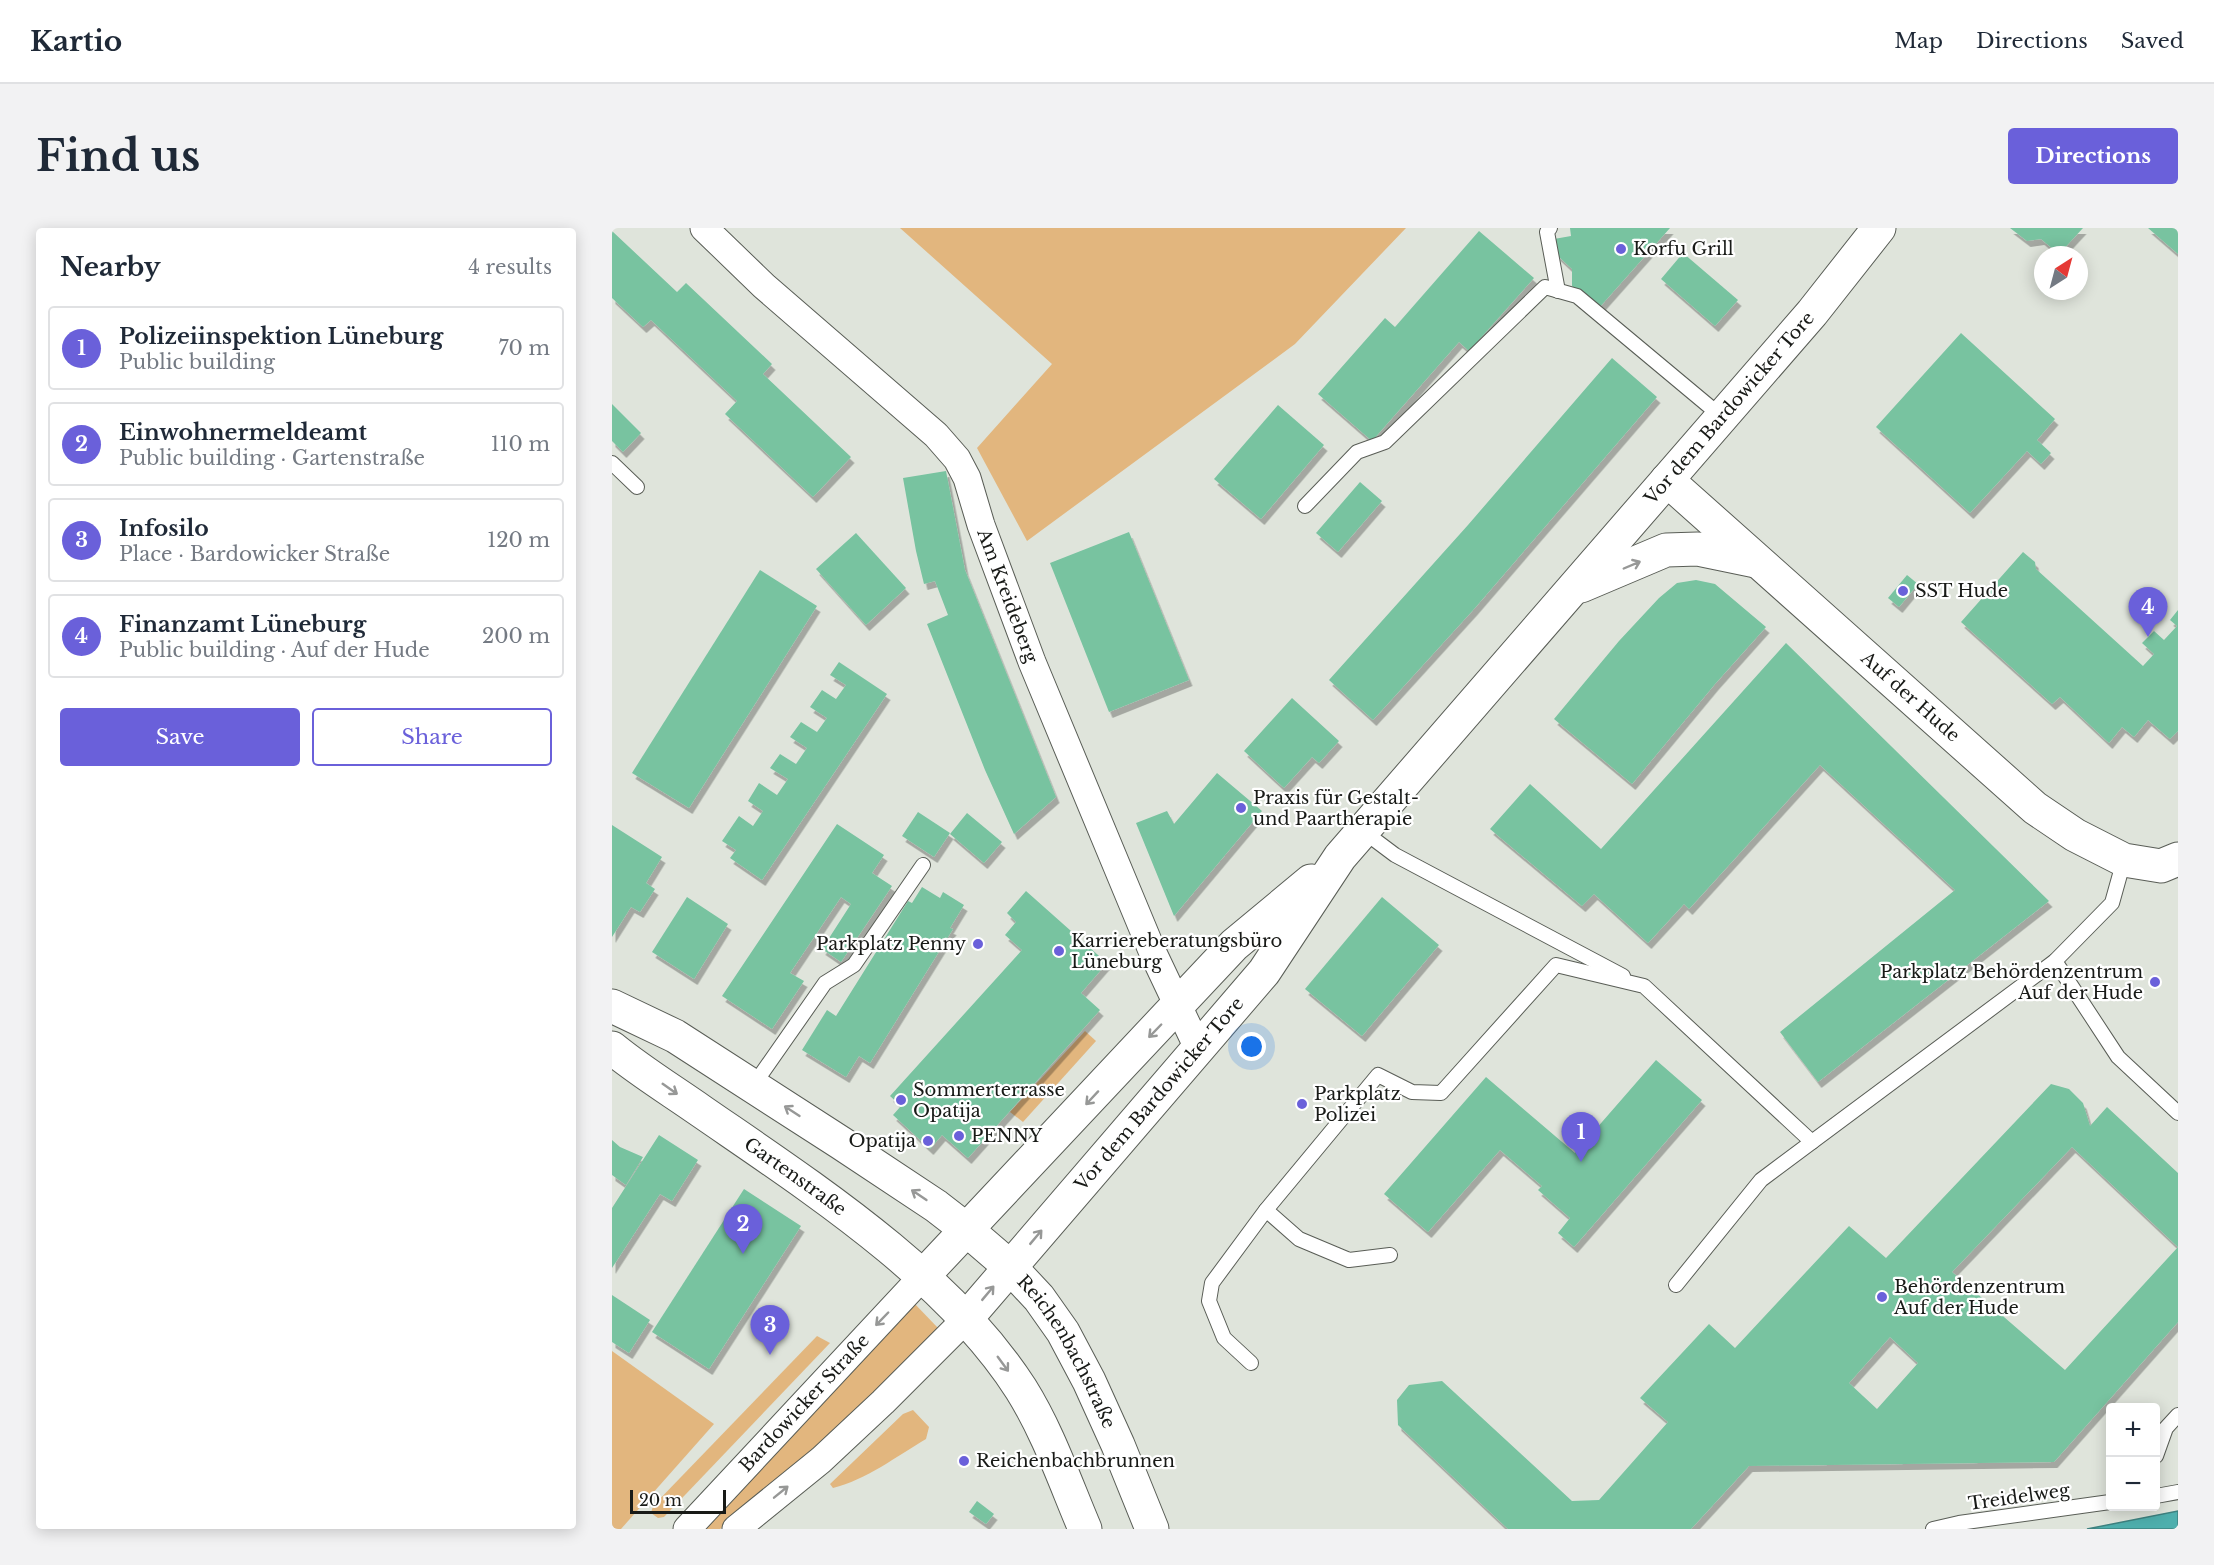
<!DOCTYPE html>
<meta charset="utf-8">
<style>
body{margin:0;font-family:"Libre Baskerville",serif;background:#f2f2f3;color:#1f2937}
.controls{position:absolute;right:18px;bottom:18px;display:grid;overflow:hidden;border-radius:6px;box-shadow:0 3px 15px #0003}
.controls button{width:54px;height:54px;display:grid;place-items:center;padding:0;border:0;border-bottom:2px solid #e0e1e3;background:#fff;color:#1f2937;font:30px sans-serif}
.compass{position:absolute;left:1422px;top:18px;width:54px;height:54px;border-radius:50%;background:#fff;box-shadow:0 3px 15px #0003;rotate:36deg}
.scale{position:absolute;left:18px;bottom:15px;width:96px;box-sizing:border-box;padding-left:6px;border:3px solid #181a17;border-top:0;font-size:16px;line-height:21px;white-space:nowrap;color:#181a17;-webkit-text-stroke:4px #fff;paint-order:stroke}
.you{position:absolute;left:640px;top:819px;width:21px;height:21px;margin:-15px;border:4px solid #fff;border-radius:50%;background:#1a73e8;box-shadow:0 0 0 9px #1a73e833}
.badge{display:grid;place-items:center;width:39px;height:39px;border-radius:50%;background:#6a60da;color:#fff;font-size:20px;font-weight:700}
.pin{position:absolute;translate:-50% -50px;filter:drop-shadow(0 2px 3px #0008)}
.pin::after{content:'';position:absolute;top:32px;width:21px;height:18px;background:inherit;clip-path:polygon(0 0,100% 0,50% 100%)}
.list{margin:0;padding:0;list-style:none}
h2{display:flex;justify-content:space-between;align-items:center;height:78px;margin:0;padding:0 24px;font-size:26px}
h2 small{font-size:20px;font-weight:400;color:#747a83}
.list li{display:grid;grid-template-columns:39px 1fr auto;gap:18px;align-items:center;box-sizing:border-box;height:84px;margin:0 12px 12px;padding:0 12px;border:2px solid #e0e1e3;border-radius:6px}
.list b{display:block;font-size:22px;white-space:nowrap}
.list p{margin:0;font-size:20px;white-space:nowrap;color:#747a83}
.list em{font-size:20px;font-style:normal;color:#747a83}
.actions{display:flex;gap:12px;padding:18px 24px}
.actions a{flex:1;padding:14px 0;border:2px solid #6a60da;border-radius:6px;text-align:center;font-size:21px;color:#6a60da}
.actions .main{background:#6a60da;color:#fff}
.map{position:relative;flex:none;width:1566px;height:1301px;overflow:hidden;border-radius:6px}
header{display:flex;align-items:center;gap:36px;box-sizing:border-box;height:84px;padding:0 30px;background:#fff;border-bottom:2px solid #e0e1e3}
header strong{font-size:28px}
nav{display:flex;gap:33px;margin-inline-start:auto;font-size:21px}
.intro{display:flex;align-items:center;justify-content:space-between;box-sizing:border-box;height:144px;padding:0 36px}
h1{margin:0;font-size:42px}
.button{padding:15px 27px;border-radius:6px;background:#6a60da;color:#fff;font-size:21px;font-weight:700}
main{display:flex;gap:36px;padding:0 36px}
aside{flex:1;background:#fff;border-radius:6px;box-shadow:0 3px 15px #0003}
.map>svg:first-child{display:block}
.green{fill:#e2b67e}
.water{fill:#4eafad;stroke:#3e8280;stroke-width:1.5}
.building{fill:#78c3a0;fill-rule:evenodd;filter:url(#shadow)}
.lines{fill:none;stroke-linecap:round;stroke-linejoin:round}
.lane-casing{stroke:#595d56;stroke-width:16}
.street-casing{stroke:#595d56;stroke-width:29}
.secondary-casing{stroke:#595d56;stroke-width:35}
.lane{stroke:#fff;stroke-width:14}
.street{stroke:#fff;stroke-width:27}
.secondary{stroke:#fff;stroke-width:33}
.oneway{stroke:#979897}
.poi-dot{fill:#6a60da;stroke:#fff;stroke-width:2}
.labels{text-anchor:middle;stroke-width:4.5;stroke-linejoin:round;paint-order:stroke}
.poi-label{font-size:18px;fill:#181a17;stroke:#fff;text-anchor:start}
.street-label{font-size:18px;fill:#181a17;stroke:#fff}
</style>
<header>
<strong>Kartio</strong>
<nav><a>Map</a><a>Directions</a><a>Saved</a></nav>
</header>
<div class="intro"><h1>Find us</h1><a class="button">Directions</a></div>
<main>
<aside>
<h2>Nearby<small>4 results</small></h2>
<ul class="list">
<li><span class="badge">1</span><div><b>Polizeiinspektion Lüneburg</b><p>Public building</p></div><em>70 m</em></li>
<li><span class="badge">2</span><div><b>Einwohnermeldeamt</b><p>Public building · Gartenstraße</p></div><em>110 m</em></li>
<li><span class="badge">3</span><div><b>Infosilo</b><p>Place · Bardowicker Straße</p></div><em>120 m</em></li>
<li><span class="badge">4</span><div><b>Finanzamt Lüneburg</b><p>Public building · Auf der Hude</p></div><em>200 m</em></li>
</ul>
<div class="actions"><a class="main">Save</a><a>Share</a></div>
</aside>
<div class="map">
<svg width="1566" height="1301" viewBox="0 0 1566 1301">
<defs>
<filter id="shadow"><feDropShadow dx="3.5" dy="6" stdDeviation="0" flood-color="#0004"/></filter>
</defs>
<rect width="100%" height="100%" fill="#dfe4db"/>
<g class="green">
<path d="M288 0H794L683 116 415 313 365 220 440 136Z"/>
<path d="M473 803 484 813 411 894 398 884Z"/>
<path d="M301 1074 326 1100 210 1219 108 1301H83Z"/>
<path d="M205 1108 218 1115 52 1289 46 1290 39 1285 41 1278Z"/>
<path d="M0 1123 102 1196 9 1301H0Z"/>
<path d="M301 1182 317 1199 314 1211C285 1228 254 1252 221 1260L218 1256 291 1186Z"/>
</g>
<path class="water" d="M1566 1283V1301H1475Z"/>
<g class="building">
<path d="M958 0H1058L986 81 960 58V41L945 27 942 11 959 8Z"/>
<path d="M1398 0H1471L1447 26 1429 11 1415 13Z"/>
<path d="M1536 0H1566V26Z"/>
<path d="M0 3 65 64 74 55 160 136 151 146 239 229 201 269 113 186 125 173 39 92 31 99 0 70Z"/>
<path d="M867 3 922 50 857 123 847 114 760 213 706 166 773 90 783 99Z"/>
<path d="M1071 25 1126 72 1103 98 1049 51Z"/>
<path d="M1349 105 1443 191 1425 212 1439 225 1429 236 1415 223 1358 285 1264 199Z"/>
<path d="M1000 130 1045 169 862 381 761 492 717 452 856 297Z"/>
<path d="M0 176 29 205 11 224 0 213Z"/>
<path d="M666 177 712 217 649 291 602 251Z"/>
<path d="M334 243 353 342 444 569 402 606 373 542 315 396 336 387 323 353 312 356 304 323 291 250Z"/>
<path d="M748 254 770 273 726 324 704 305Z"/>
<path d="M517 304 577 452 497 484 438 335Z"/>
<path d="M244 305 294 360 254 397 204 341Z"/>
<path d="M1411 324 1423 334 1424 341 1531 438 1542 426 1530 415 1542 403 1552 412 1565 398 1558 392 1566 382V503L1558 511 1536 492 1522 509 1510 499 1497 515 1448 469 1440 476 1349 394Z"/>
<path d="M148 342 205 378 77 580 20 545Z"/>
<path d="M1295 347 1306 356 1287 379 1276 370Z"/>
<path d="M1084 352 1103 356 1154 399 1103 456 1020 556 942 491 1007 413 1047 370 1065 355Z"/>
<path d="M1174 415 1437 673 1206 854 1168 804 1343 662 1208 537 1077 681 1072 676 1036 715 982 666 970 678 878 601 918 556 989 621Z"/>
<path d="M227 434 275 466 150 652 118 630 124 622 110 613 127 588 141 598 151 583 136 573 147 555 165 567 176 551 158 540 168 526 184 536 195 520 178 509 189 494 205 504 215 490 198 479 210 462 224 471 234 457 218 447Z"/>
<path d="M680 470 727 513 707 535 700 529 672 560 632 523Z"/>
<path d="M605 545 650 583 562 688 524 595 555 583 562 596Z"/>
<path d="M306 584 338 605 322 629 290 608Z"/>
<path d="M355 585 390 614 372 635 338 606Z"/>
<path d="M225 596 272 627 260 645 280 658 229 734 210 721 239 676 229 669 178 745 192 753 160 801 110 768Z"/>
<path d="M0 597 50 629 34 655 43 661 28 684 19 679 0 709Z"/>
<path d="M310 659 328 670 331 664 352 677 338 700 341 701 258 835 247 828 234 849 190 822 215 782 224 788 296 673 300 675Z"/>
<path d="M414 663 495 735 469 765 488 782 356 930 330 907 318 921 281 887 289 878 278 868 410 722 393 707 404 694 395 685Z"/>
<path d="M75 669 116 696 82 751 40 724Z"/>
<path d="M770 669 827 717 750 808 693 761Z"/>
<path d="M1044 832 1090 872 962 1019 946 1005 958 990 926 962 930 958 888 922 816 1004 772 966 874 849 963 925Z"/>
<path d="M1439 856 1457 861 1471 875 1478 898 1495 879 1566 945V1094L1442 1234 1137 1238 1079 1301H896L786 1197 785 1172 797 1157 830 1153 960 1273 987 1272 1056 1194 1028 1170 1097 1096 1123 1120 1237 998 1274 1030ZM1460 919 1566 1019 1453 1142 1340 1044ZM1278 1109 1306 1135 1265 1181 1237 1155Z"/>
<path d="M47 907 86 932 60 973 48 966 0 1040V980Z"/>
<path d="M0 912 8 919 31 929 14 957 0 947Z"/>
<path d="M132 961 189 998 97 1141 40 1104Z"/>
<path d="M0 1067 38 1092 17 1125 0 1114Z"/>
<path d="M365 1273 382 1286 374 1296 357 1284Z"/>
</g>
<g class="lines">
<defs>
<g id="lane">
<path d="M938 0 935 4 946 63"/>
<path d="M0 235 25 259"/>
<path d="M693 278 745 224 773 214 933 59 965 68 1110 189"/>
<path d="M751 603 783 627 1011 748"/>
<path d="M1443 733 1506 829 1566 885"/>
<path d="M141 858 213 755 242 737 311 637"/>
<path d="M654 982 687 1011 737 1032 778 1027"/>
<path d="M1064 1057 1149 952 1443 733 1500 675 1512 632"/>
<path d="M639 1135 612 1110 597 1073 600 1055 654 982 766 847 800 864 829 865 944 737 1032 758 1200 914"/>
<path d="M1544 1228 1554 1200 1566 1187"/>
<path d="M1544 1268 1566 1264"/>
<path d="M1321 1301 1347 1295 1498 1274"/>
</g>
<g id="street">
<path id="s1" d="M92 0 152 58 324 207 345 231 355 250 369 297 420 434 541 725 586 820"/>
<path id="s2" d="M75 1301 310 1049"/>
<path d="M124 1301 209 1232 271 1174 353 1092"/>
</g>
<g id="secondary">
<path id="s3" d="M1055 252 1423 580 1463 607 1512 632 1549 638 1566 631"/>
<path d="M967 357 969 358 1054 322 1086 321 1144 333"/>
<path id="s4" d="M0 778 63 808 229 915 324 978 355 1002 398 1039 427 1070 451 1104 477 1153 506 1217 540 1301"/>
<path id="s5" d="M0 820C28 843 59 862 89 883 199 959 336 1047 409 1161 436 1204 453 1254 473 1301"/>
<path d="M310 1049 622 717 699 653"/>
<path id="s6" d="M353 1092 652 744 728 629 1200 85 1267 0"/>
</g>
</defs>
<use href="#lane" class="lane-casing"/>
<use href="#street" class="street-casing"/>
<use href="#secondary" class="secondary-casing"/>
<use href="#lane" class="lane"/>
<use href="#street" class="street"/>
<use href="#secondary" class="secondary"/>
</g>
<defs><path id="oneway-shaft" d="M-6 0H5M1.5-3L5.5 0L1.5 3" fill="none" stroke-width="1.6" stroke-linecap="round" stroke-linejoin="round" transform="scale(1.5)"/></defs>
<g class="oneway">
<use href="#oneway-shaft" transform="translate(1020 337) rotate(-23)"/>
<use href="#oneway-shaft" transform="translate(543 803) rotate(134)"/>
<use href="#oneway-shaft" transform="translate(58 861) rotate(35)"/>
<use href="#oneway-shaft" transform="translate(480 870) rotate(133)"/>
<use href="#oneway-shaft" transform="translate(180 883) rotate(-147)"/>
<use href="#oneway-shaft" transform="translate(307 967) rotate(-146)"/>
<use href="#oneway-shaft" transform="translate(424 1009) rotate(-50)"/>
<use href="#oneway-shaft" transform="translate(376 1065) rotate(-50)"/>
<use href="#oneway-shaft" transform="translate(270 1091) rotate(134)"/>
<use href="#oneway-shaft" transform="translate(391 1136) rotate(54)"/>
<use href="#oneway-shaft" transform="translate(169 1264) rotate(-39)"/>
</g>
<g class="poi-dot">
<circle cx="1009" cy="21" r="6"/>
<circle cx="1291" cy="363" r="6"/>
<circle cx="629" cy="580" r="6"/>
<circle cx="366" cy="716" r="6"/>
<circle cx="447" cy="723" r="6"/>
<circle cx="1543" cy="754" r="6"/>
<circle cx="289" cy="872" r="6"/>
<circle cx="690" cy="876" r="6"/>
<circle cx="347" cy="908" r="6"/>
<circle cx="316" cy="913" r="6"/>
<circle cx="1270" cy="1069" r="6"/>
<circle cx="352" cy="1233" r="6"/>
</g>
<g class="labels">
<g class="poi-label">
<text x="1021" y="27">Korfu Grill</text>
<text x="1303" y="369">SST Hude</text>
<text x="641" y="576">Praxis für Gestalt-<tspan x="641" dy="21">und Paartherapie</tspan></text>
<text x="459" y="719">Karriereberatungsbüro<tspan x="459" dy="21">Lüneburg</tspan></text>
<text x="354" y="722" text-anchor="end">Parkplatz Penny</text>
<text x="1531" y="750" text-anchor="end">Parkplatz Behördenzentrum<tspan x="1531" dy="21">Auf der Hude</tspan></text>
<text x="301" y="868">Sommerterrasse<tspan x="301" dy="21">Opatija</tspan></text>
<text x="702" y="872">Parkplatz<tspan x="702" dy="21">Polizei</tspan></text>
<text x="359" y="914">PENNY</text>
<text x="304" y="919" text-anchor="end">Opatija</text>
<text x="1282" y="1065">Behördenzentrum<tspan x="1282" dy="21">Auf der Hude</tspan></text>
<text x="364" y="1239">Reichenbachbrunnen</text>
</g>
<g class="street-label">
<text dy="6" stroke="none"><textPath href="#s6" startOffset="1191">Vor dem Bardowicker Tore</textPath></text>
<text dy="6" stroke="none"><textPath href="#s1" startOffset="489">Am Kreideberg</textPath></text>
<text dy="6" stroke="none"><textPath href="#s3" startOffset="326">Auf der Hude</textPath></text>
<text dy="6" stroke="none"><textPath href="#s6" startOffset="298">Vor dem Bardowicker Tore</textPath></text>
<text dy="6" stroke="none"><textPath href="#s5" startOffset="224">Gartenstraße</textPath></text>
<text dy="6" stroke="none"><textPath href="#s4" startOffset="580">Reichenbachstraße</textPath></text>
<text dy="6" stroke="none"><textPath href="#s2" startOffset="172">Bardowicker Straße</textPath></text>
<text transform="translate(1407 1269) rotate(-8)" y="6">Treidelweg</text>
</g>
</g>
</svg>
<div class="controls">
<button>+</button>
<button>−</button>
</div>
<svg class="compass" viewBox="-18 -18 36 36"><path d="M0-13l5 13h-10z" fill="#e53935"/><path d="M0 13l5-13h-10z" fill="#747a83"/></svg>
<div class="scale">20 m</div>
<div class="you"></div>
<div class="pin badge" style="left:969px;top:934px">1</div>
<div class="pin badge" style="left:131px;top:1026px">2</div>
<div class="pin badge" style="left:158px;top:1127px">3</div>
<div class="pin badge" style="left:1536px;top:409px">4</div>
</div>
</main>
